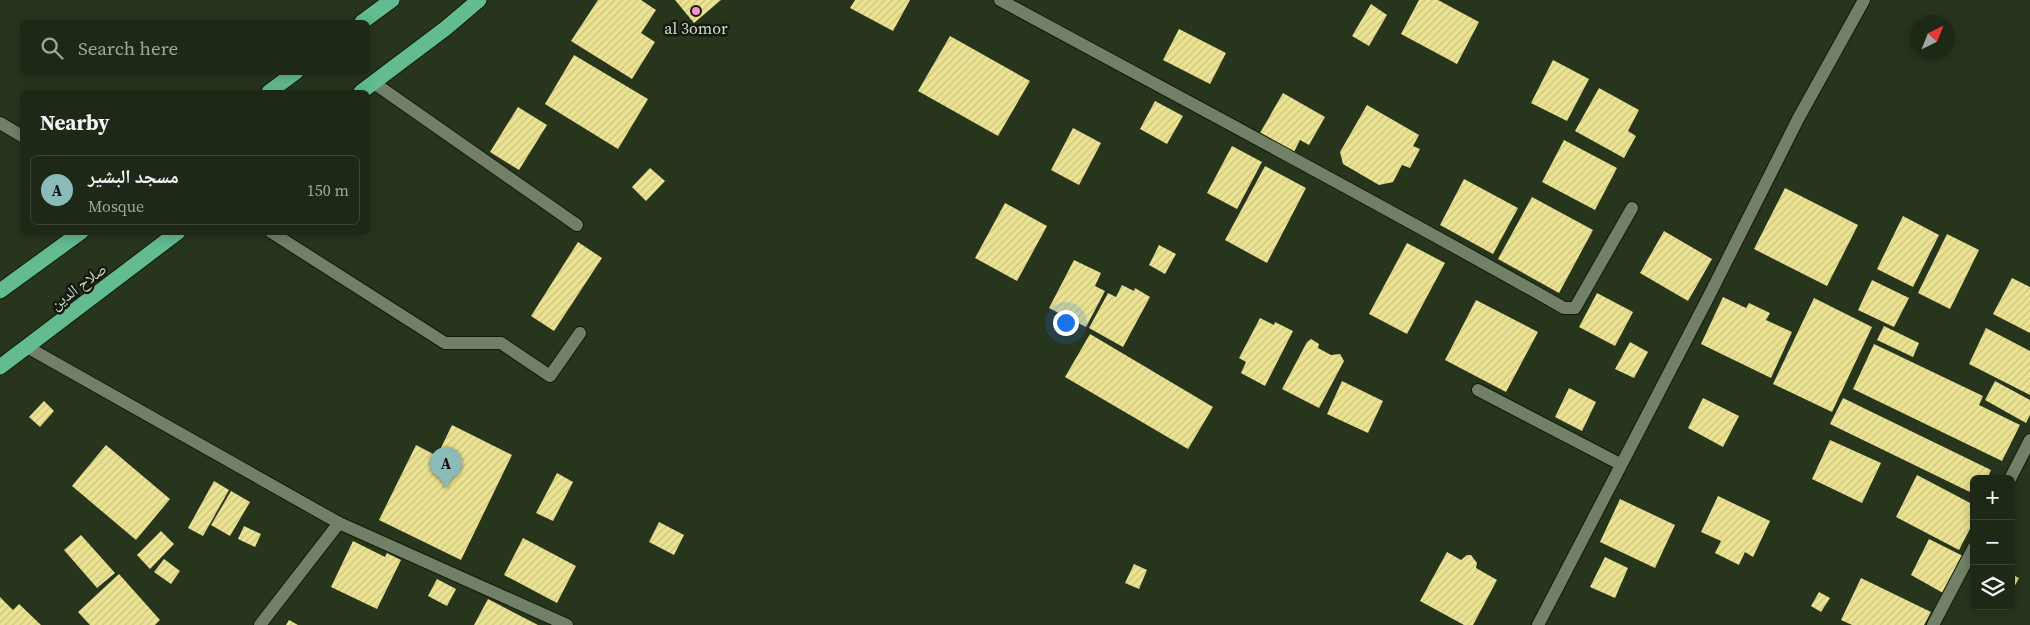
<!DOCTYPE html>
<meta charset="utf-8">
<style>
body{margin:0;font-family:"Source Serif 4","Noto Naskh Arabic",serif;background:#2b3423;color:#f1f3f6}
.controls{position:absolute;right:15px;bottom:15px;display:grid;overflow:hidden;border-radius:8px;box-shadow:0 2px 12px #0003}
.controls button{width:45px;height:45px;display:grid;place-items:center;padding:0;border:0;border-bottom:1px solid #3c4435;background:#1e2816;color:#f1f3f6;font:25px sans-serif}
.compass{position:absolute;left:1910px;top:15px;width:45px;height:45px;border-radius:50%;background:#1e2816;box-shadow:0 2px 12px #0003;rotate:43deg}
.you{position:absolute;left:1065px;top:322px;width:18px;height:18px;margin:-12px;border:4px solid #fff;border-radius:50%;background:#1a73e8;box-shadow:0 0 0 8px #1a73e833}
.badge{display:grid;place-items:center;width:32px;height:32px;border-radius:50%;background:#8bbbb9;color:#111;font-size:16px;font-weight:700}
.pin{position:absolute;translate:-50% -41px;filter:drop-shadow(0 1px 2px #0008)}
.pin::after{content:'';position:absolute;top:26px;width:18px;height:15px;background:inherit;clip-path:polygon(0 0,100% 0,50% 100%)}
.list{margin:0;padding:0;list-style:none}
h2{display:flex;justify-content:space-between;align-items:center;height:65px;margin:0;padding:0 20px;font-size:21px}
h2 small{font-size:16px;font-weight:400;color:#a1a6a1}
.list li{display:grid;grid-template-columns:32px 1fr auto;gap:15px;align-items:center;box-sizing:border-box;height:70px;margin:0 10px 10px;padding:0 10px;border:1px solid #3c4435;border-radius:8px}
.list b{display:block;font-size:19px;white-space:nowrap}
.list p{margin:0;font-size:16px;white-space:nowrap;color:#a1a6a1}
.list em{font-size:16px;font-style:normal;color:#a1a6a1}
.icon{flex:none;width:28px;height:28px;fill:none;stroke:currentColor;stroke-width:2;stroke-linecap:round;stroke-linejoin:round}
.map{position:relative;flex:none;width:2030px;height:625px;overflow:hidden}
.search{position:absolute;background:#1e2816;box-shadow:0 2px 12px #0003;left:20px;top:20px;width:350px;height:55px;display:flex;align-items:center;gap:12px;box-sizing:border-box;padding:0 18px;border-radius:8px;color:#a1a6a1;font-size:19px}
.panel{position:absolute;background:#1e2816;box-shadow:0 2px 12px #0003;left:20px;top:90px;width:350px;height:145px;border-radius:8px}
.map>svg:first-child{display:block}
.building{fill:url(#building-hatch)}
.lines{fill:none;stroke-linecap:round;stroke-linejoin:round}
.minor-casing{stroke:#101c06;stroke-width:14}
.highway-casing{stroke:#101c06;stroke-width:17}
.minor{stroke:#718066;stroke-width:12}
.highway{stroke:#63bb91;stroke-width:15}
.poi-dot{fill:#f890cb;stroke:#141a10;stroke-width:2}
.labels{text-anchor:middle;stroke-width:5;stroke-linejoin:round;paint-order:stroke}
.poi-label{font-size:16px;fill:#d3dbcd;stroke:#141a10}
.street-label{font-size:16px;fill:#d3dbcd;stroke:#141a10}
</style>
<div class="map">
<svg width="2030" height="625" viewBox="0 0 2030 625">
<defs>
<pattern id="building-hatch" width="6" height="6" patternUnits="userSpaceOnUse" patternTransform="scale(1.25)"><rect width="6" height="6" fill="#ece392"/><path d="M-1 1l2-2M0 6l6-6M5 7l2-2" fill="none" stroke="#c9c381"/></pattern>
</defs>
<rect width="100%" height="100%" fill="#28351d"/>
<g class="building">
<path d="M598 0H641L656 10 641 33 655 42 632 79 571 41Z"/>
<path d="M675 0H721L694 23Z"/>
<path d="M855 0H910L893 31 850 8Z"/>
<path d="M1419 0H1438L1479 22 1457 64 1401 34Z"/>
<path d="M1371 4 1387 15 1369 46 1352 36Z"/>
<path d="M1179 29 1226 53 1210 84 1163 60Z"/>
<path d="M950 36 1030 81 998 136 918 91Z"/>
<path d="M574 55 648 99 618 149 545 104Z"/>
<path d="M1553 60 1589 79 1567 121 1531 103Z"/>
<path d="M1599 88 1639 110 1628 131 1636 136 1624 158 1575 131Z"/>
<path d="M1283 93 1325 117 1309 145 1300 140 1294 152 1260 133Z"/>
<path d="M1155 101 1183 116 1167 144 1140 129Z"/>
<path d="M1367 105 1419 135 1413 146 1420 149 1410 168 1402 165 1393 182 1379 185 1343 164 1340 152Z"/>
<path d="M518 107 547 125 519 170 490 152Z"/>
<path d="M1073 128 1101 143 1079 185 1051 170Z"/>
<path d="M1564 140 1617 168 1595 210 1542 182Z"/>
<path d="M1232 146 1262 162 1237 209 1207 193Z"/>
<path d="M1265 166 1306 188 1267 263 1225 240Z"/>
<path d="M650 168 665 181 646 201 632 187Z"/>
<path d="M1464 179 1518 208 1493 254 1440 225Z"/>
<path d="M1785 188 1858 225 1827 286 1754 249Z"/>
<path d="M1532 197 1593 230 1559 293 1498 259Z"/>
<path d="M1005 203 1047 226 1017 281 975 258Z"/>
<path d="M1903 216 1939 235 1913 287 1877 269Z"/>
<path d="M1664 231 1712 259 1688 301 1640 273Z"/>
<path d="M1947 234 1979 250 1950 309 1918 293Z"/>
<path d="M578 242 602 258 554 331 531 316Z"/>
<path d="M1407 243 1445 263 1407 334 1369 314Z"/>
<path d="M1159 245 1176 254 1165 274 1149 265Z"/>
<path d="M1074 260 1101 273 1095 286 1105 291 1086 327 1049 308Z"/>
<path d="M2012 278 2030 287V333L1993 314Z"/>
<path d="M1872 280 1909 298 1894 327 1858 310Z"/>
<path d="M1122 285 1134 291 1135 288 1150 297 1123 347 1089 328 1108 293 1116 297Z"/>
<path d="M1597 293 1633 312 1615 346 1579 327Z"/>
<path d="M1723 297 1746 308 1749 303 1770 313 1766 320 1792 332 1771 378 1701 344Z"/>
<path d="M1814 298 1872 327 1832 412 1773 384Z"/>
<path d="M1476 300 1538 332 1506 392 1445 360Z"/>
<path d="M1260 318 1274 325 1275 322 1293 331 1265 386 1241 373 1246 362 1239 358Z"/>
<path d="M1884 326 1919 343 1913 357 1877 340Z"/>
<path d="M1986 328 2030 351V395L1969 364Z"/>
<path d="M1090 334 1213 407 1188 449 1065 377Z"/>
<path d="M1311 339 1319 344 1318 348 1331 355 1340 354 1344 361 1319 408 1282 389 1307 342Z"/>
<path d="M1630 342 1648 352 1634 378 1615 369Z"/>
<path d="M1874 344 1983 396 1979 405 2020 425 2002 461 1853 389Z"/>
<path d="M1342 381 1383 401 1368 433 1327 414Z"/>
<path d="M1995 381 2030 400V415L2026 423 1985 400Z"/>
<path d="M1569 388 1596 402 1582 431 1555 417Z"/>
<path d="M1703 398 1739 416 1723 447 1688 428Z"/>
<path d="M1843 398 1991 470 1987 479H1974V494L1830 424Z"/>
<path d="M44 401 54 411 40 427 29 417Z"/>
<path d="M452 425 512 455 461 560 379 520 416 445 437 456Z"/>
<path d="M1830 440 1881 463 1862 503 1812 479Z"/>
<path d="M106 445 170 499 136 540 72 486Z"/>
<path d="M557 473 573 482 553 521 536 513Z"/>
<path d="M1917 475 1974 505V521L1959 550 1896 517Z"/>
<path d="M214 481 229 490 203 536 188 528Z"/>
<path d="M231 491 250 502 230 536 211 525Z"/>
<path d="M1718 496 1770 521 1753 557 1745 552 1739 565 1715 553 1721 541 1701 532Z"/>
<path d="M1620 499 1675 525 1655 568 1600 542Z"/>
<path d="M659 522 684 535 674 555 649 542Z"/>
<path d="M244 526 261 534 255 547 238 539Z"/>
<path d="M161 531 174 544 150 569 137 555Z"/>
<path d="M81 535 115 573 97 588 64 550Z"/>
<path d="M523 538 576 566 557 603 504 575Z"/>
<path d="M1929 539 1963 556 1943 593 1911 575Z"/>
<path d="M353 541 385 557 387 553 401 560 377 609 331 587Z"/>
<path d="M1447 552 1461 560 1467 555H1471L1477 563 1476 568 1497 580 1473 625H1464L1420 601Z"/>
<path d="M1605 557 1628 568 1615 598 1590 587Z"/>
<path d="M164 559 180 571 171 584 154 572Z"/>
<path d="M1134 564 1147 570 1139 589 1125 583Z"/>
<path d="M119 574 160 620 155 625H90L78 612Z"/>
<path d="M2011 574 2019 578 2011 593Z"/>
<path d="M1861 578 1931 612 1924 625H1852L1841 620Z"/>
<path d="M437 579 456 589 447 606 428 596Z"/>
<path d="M1819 592 1830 598 1821 612 1811 606Z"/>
<path d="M0 597 13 610 19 604 41 625H0Z"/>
<path d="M488 599 538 625H474Z"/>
<path d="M289 620 298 625H286Z"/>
</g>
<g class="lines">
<defs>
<g id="minor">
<path d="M1000 0C1188 102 1377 202 1564 308H1575L1632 208"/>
<path d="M374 83 577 225"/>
<path d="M0 123 22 136"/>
<path d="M271 232 445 343H501L550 376 580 333"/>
<path d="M27 347 339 523 567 625"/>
<path d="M1478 390 1620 464"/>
<path d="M2010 479 2030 440"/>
<path d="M260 625 339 523"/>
<path d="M1538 625 1710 294 1798 119 1864 0"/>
<path d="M1933 625 1974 547"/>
</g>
<g id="highway">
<path d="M362 22 392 0"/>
<path d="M269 92 296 72"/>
<path d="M361 92 446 28 479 0"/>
<path d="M0 291 81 232"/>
<path d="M0 367 178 232"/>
</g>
</defs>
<use href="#minor" class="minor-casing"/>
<use href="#highway" class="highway-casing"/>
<use href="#minor" class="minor"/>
<use href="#highway" class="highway"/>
</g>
<circle class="poi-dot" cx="696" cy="11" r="5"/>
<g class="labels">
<g class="poi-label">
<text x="696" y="34">al 3omor</text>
</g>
<g class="street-label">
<text transform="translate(78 286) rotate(-37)" y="6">صلاح الدين</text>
</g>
</g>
</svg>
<div class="controls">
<button>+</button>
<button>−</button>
<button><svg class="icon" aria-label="layers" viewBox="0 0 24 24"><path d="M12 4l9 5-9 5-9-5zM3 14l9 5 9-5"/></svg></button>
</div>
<svg class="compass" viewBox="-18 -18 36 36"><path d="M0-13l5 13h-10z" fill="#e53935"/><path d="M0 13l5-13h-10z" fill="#a1a6a1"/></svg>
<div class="you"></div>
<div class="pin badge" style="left:446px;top:488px">A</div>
<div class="search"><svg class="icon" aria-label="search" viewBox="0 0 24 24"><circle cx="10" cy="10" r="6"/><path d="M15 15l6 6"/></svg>Search here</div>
<section class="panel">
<h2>Nearby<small></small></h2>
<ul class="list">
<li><span class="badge">A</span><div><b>مسجد البشير</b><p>Mosque</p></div><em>150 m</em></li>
</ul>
</section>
</div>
